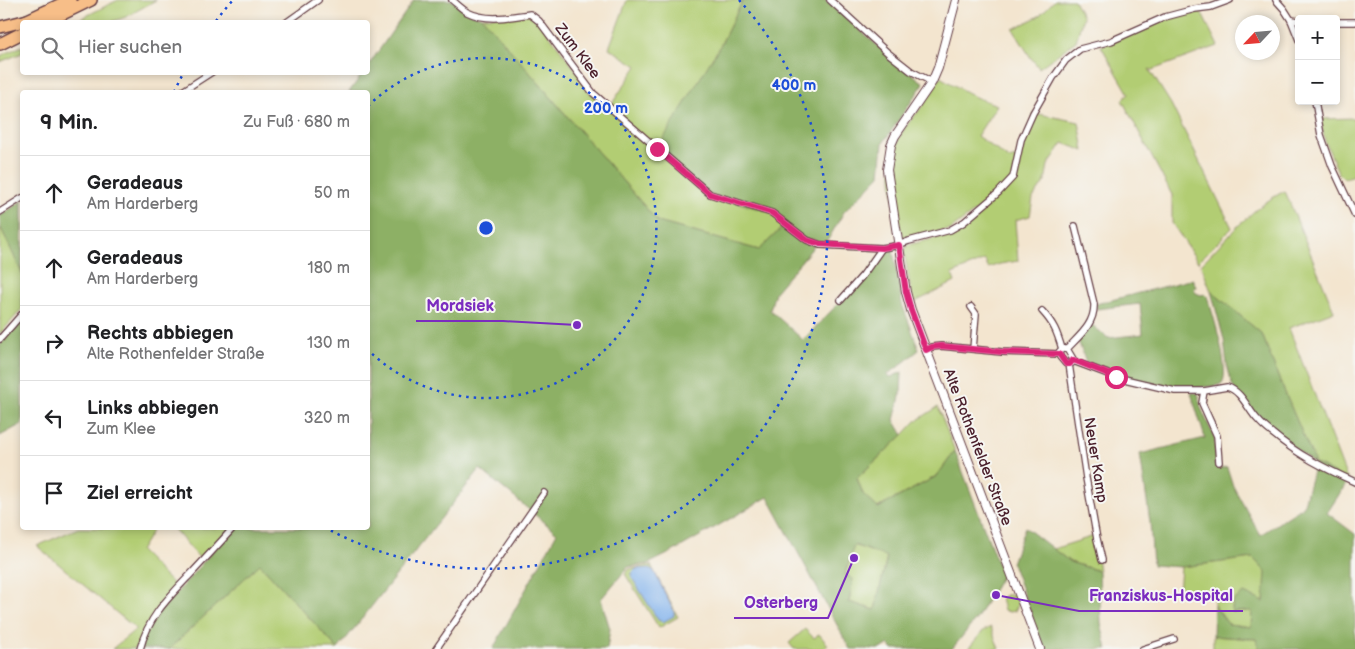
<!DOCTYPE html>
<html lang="de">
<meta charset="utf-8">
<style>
body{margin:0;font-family:"Balsamiq Sans",sans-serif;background:#f2f2f2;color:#202124}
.controls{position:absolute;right:15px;top:15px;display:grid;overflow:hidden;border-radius:5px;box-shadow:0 2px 8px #0003}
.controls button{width:45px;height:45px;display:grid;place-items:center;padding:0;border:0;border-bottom:1px solid #e0e0e0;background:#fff;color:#202124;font:25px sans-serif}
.compass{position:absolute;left:1235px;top:15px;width:45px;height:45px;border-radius:50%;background:#fff;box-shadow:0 2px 8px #0003;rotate:244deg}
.stop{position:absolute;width:15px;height:15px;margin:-11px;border:4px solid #db2777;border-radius:50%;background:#fff}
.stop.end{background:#db2777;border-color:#fff;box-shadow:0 1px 5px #0008}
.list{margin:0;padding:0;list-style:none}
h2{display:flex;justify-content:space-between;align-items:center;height:65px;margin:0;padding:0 20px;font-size:21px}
h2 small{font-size:16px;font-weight:400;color:#757577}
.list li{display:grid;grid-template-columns:32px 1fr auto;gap:15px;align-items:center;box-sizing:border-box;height:75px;padding:0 20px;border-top:1px solid #e0e0e0}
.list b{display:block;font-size:19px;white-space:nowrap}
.list p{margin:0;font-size:16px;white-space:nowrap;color:#757577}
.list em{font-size:16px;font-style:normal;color:#757577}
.icon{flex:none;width:28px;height:28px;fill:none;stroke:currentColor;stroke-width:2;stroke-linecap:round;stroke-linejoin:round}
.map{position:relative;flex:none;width:1355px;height:649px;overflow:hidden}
.search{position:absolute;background:#fff;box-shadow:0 2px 8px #0003;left:20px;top:20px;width:350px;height:55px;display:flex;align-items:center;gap:12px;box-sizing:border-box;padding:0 18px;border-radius:5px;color:#757577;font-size:19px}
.panel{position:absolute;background:#fff;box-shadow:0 2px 8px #0003;left:20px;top:90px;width:350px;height:440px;border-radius:5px}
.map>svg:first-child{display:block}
.green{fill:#b2cd73;stroke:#7e764f}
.forest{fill:#8db065;stroke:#6c6848;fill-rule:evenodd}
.water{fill:#82b2ed;stroke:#66688c}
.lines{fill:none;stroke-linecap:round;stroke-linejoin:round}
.minor-casing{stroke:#633d44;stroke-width:8}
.tertiary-casing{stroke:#633d44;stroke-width:10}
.motorway-casing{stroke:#633d44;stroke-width:14}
.minor{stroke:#fff;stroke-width:5.5}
.tertiary{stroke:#fff;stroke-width:8}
.motorway{stroke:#f7be88;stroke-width:11}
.route{stroke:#db2777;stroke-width:6}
.ring{fill:none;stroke:#1d4ed8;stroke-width:2.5;stroke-dasharray:2.5 5}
.labels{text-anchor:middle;stroke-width:4;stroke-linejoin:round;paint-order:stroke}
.street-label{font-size:15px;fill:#4a1f2b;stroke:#f6f6f2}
.centre{fill:#1d4ed8;stroke:#f6f6f2;stroke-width:2.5}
.ring-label{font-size:15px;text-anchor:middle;font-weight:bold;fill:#1d4ed8;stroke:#f6f6f2;stroke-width:4;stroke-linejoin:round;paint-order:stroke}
.leader{fill:none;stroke:#7b2cbf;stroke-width:2}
.callout-dot{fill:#7b2cbf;stroke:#f6f6f2;stroke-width:2}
.callout-label{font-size:16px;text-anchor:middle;font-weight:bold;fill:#7b2cbf;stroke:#f6f6f2;stroke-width:4;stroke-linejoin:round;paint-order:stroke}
</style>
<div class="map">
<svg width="1355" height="649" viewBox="0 0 1355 649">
<rect width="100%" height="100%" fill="#f6f6f2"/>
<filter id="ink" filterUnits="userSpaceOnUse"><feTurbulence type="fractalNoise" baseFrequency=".02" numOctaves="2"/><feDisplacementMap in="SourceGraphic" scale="10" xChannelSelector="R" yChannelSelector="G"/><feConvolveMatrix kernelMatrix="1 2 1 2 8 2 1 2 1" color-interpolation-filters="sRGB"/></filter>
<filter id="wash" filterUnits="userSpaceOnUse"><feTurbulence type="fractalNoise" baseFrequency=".0096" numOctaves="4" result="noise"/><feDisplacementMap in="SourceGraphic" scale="20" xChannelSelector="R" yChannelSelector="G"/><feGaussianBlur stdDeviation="1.12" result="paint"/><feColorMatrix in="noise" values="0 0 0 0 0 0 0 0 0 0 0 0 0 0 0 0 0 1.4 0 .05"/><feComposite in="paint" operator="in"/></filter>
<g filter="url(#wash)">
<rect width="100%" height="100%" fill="#f3e5cf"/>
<g class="green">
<path d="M118 0H156L126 17 111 22H74Z"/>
<path d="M627 0H743L721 44 772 213 786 224 759 250 658 222 482 17 530 14 539 21 593 93 609 108 637 66 609 48Z"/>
<path d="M1055 0H1074L1083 17 1076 41 1039 68 1031 58 1013 29 1039 16Z"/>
<path d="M1201 12 1218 46 1152 70 1149 69 1171 104 1232 228 1198 262 1172 223V195L1122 100 1129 94 1101 46 1168 18Z"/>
<path d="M22 46V53L0 62V56Z"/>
<path d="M940 77 975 97 997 105 977 136 1009 159 1017 157 1034 113 1079 122 1084 151 1063 143 1048 165 1045 181 1033 198 1030 216 1015 220 1018 261 1000 264 988 268 985 260 952 274 955 282 913 303 904 252 907 245 949 235 971 221 993 198 950 230 901 238C897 209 885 171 897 142 903 127 915 116 924 104 930 96 935 86 940 77Z"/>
<path d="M1355 118V175C1347 177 1343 181 1338 172L1325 141 1320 119Z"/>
<path d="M1285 191 1334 311 1289 328 1348 481 1315 464 1277 374 1262 334 1211 291 1202 268 1201 265 1203 262C1228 237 1253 206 1285 191Z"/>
<path d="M0 226 22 273V309L0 334Z"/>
<path d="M938 407 955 451 937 476 877 508 863 494 857 478 903 435 916 421Z"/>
<path d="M78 528H149L152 531 140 551 177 588 140 649H112L136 629 37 546Z"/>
<path d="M173 528H233L202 561Z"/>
<path d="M1094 536 1099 571 1070 562 1053 549Z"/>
<path d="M854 545 887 557 875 610 849 602 853 579 845 574Z"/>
<path d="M1253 558 1267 572 1264 602 1233 601 1232 611 1253 610 1251 627 1228 624 1214 605V597L1179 594 1181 567Z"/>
<path d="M260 564 338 649H169Z"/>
<path d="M651 565 678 617 659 628 625 574 629 569Z"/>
<path d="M1009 594 1014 595 1018 604 1015 611 1009 612 1004 610 1001 599 1004 596Z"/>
<path d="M991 627 999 649H968L983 631Z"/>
<path d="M805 629 814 638 819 634 828 645 823 649H794L789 643Z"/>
<path d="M1213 636 1256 639 1259 649H1213Z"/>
</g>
<g class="forest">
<path d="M414 0H452L467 12 482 17 658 222 759 250 786 224 772 213 710 194 657 149 721 44 743 0H826L896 62 924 83 883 143 880 175 844 212 826 243 810 239 815 245 775 292 770 310 803 340 867 274 883 250H893L902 304 919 350 898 367 887 375 891 377 902 372 901 393 894 420 903 435 857 478 863 494 878 508 937 476 955 451 1002 575 977 618 952 649H892L889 644 881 649H850L768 497 672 552 648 564 628 567 601 599 610 629 607 649H493L557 533 480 469 338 649 260 564 169 649H140L149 624 233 528H368V92H349L363 73 368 72V66ZM854 545 887 557 875 610 849 602 853 579 845 574Z"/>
<path d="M22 201V273L0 226V216Z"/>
<path d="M1193 279 1196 287 1194 288 1196 293 1201 295 1205 294 1207 296C1212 310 1231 372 1222 383 1220 385 1217 385 1215 386L1175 389 1116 375 1086 363 1078 340 1092 325 1108 338 1143 334 1140 304 1097 309 1096 304Z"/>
<path d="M1211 291 1262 334 1277 374 1315 463 1348 481 1327 513 1355 534V649H1259L1256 639 1213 636 1214 605 1228 624 1251 627 1252 611 1232 612 1233 601 1244 593 1264 602 1266 572 1253 558 1181 567 1153 565 1150 522 1140 454 1205 438 1191 393H1198L1201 408 1215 439V466L1218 469 1227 467 1233 486 1260 535 1303 507 1315 464 1257 420 1233 387 1228 373 1224 340Z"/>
<path d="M22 319V424L0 436V345Z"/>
<path d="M1025 527 1070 562 1099 571 1101 623 1107 649H1044L1012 563Z"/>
</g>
<path class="water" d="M650 568 654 571 674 612V616L663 622 658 620 632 578V573L636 569Z"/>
</g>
<g filter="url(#ink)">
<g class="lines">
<defs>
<g id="minor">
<path d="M452 0C457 4 462 9 467 12 487 22 509 17 530 14L539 21 593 93 710 194 772 213 807 240 820 245 882 248 895 246 909 241 950 230 964 222 998 193 1013 177 1021 140 1033 113 1053 78 1066 60 1080 49 1111 41 1165 17 1195 9 1211 7 1230 0"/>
<path d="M830 0 888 53 911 71 932 82"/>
<path d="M1276 0 1284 9 1291 20 1299 21"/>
<path d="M1291 20 1299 40"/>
<path d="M287 22 318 0"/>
<path d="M1336 22H1355"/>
<path d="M181 92 212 72"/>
<path d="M1315 101 1321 135 1332 166 1355 215"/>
<path d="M0 212 22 198"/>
<path d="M841 300 863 275 882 248"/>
<path d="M971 307 976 314 973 349"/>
<path d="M1042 311C1054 324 1057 332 1062 349"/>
<path d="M0 339 22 314"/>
<path d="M1062 349H1067L1073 359 1072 363 1066 364 1060 357 1059 352Z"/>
<path d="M1067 349C1079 336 1095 324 1094 304L1075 226"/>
<path d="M926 350 932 347 941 346 1002 352 1059 354"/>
<path d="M1073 361 1116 377 1175 391H1204L1227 387C1242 391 1248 410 1258 420 1262 425 1267 429 1272 433 1298 455 1324 468 1355 482"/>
<path d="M1069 364 1086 478 1097 539 1102 560"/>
<path d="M1204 391 1202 403 1217 436 1219 462"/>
<path d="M140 649C148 618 167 599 189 576 204 560 219 544 233 528"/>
<path d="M436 649 544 493"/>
<path d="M1143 649 1174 639"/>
</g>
<path id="tertiary" d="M956 0 938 68 932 82 895 136 891 145 887 170 906 292 911 310 1040 649"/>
<g id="motorway">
<path d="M23 22 70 0"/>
<path d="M46 22 91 0"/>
<path d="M0 27 28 20"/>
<path d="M0 44 22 33"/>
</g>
</defs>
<use href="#minor" class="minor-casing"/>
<use href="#tertiary" class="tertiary-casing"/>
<use href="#motorway" class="motorway-casing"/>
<use href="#minor" class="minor"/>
<use href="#tertiary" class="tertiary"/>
<use href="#motorway" class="motorway"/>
</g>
</g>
<g class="lines" filter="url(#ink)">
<path class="route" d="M657 149 710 194 772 213 807 240 820 244 882 248 899 245 906 292 911 310 926 350 932 347 941 346 1002 352 1059 354 1066 364H1070L1073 360 1116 377"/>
</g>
<g class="ring">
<path d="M368 106A170 170 0 1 1 368 350"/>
<path d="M174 92A340 340 0 0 1 183 74M216 21A340 340 0 0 1 233 0M739 0A340 340 0 0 1 326 528"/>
</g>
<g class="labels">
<g class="street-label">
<text transform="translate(578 51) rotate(53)" y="5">Zum Klee</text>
<text transform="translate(978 447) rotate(69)" y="5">Alte Rothenfelder Straße</text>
<text transform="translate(1096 460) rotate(81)" y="5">Neuer Kamp</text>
</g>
</g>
<circle cx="486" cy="228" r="8" class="centre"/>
<g class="ring-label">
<text x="794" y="90">400 m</text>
<text x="606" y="113">200 m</text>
</g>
<path class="leader" d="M577 325L503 321H416M996 595L1079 611H1243M854 558L828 618H734"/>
<g class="callout-dot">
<circle cx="577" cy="325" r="5"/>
<circle cx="996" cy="595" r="5"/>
<circle cx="854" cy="558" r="5"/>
</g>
<g class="callout-label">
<text x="460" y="311">Mordsiek</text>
<text x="1161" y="601">Franziskus-Hospital</text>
<text x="781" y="608">Osterberg</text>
</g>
</svg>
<div class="controls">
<button>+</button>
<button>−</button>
</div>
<svg class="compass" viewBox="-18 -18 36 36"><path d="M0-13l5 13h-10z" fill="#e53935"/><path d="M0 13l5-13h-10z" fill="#757577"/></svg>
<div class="stop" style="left:1116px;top:377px"></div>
<div class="stop end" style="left:657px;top:149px"></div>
<div class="search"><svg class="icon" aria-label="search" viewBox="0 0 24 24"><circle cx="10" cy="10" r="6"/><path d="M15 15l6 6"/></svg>Hier suchen</div>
<section class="panel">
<h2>9 Min.<small>Zu Fuß · 680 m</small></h2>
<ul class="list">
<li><svg class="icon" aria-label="ahead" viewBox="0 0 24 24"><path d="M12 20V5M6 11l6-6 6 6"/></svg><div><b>Geradeaus</b><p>Am Harderberg</p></div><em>50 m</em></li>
<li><svg class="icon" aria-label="ahead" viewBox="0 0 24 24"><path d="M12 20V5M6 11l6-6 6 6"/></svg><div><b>Geradeaus</b><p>Am Harderberg</p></div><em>180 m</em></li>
<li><svg class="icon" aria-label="right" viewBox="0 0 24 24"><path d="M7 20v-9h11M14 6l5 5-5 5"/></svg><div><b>Rechts abbiegen</b><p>Alte Rothenfelder Straße</p></div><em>130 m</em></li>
<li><svg class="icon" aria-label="left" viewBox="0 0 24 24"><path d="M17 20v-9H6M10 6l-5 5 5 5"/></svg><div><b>Links abbiegen</b><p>Zum Klee</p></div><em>320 m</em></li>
<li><svg class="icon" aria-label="arrive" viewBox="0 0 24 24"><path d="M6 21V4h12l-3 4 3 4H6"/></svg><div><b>Ziel erreicht</b></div></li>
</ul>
</section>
</div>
